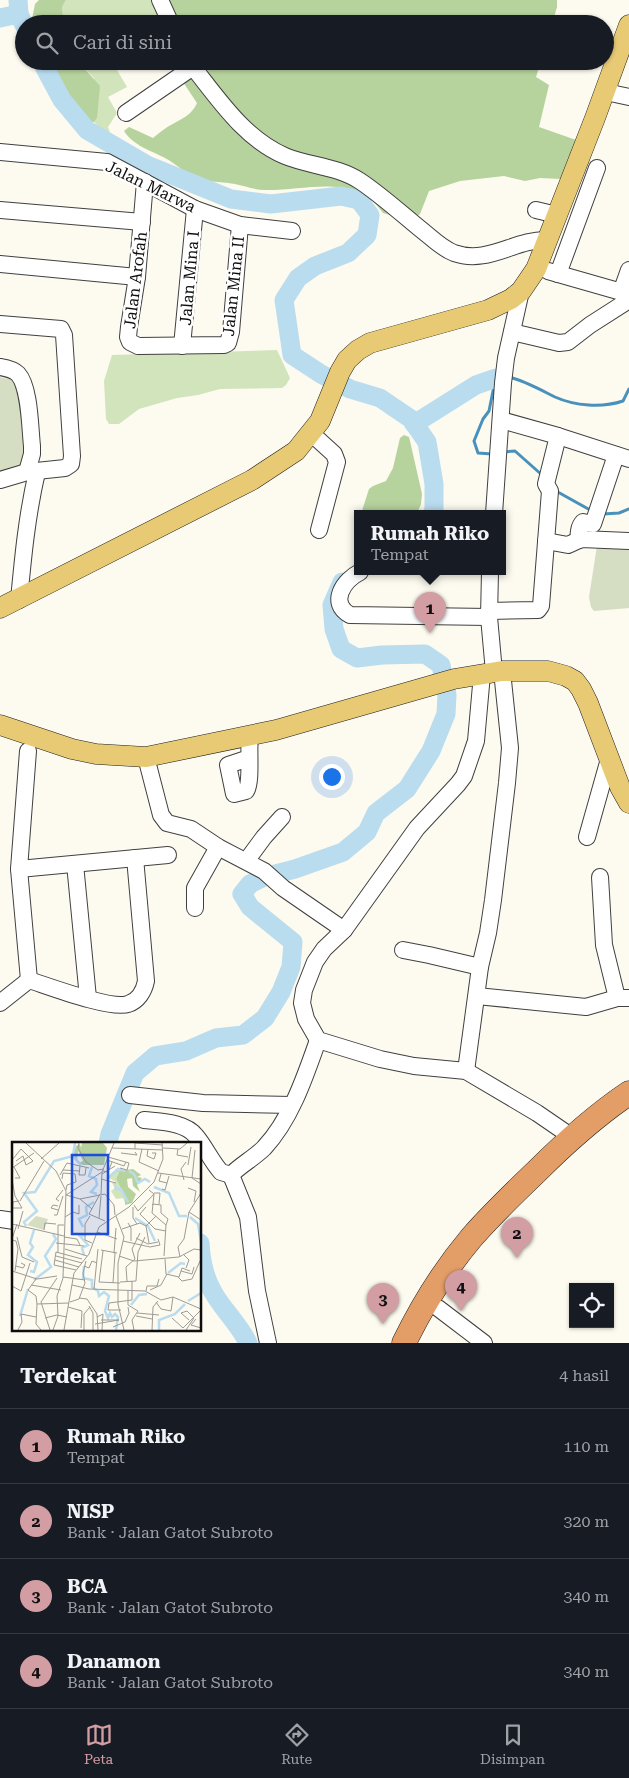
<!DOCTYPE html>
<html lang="id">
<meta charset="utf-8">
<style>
body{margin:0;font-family:"Roboto Serif",serif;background:#20242c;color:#f1f3f6}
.controls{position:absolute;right:15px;bottom:15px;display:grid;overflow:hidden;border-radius:0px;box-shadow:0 1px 4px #0004}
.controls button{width:45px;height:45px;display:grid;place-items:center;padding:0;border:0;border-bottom:1px solid #363941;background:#171b24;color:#f1f3f6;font:25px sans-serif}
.you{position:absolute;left:331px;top:776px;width:18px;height:18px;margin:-12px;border:4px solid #fff;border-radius:50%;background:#1a73e8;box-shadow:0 0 0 8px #1a73e833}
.badge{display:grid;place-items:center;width:32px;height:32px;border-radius:50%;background:#d29ea3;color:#111;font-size:16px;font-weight:700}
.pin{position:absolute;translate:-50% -41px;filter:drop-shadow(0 1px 2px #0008)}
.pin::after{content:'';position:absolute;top:26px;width:18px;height:15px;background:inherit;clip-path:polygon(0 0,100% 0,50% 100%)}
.popup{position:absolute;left:354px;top:510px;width:152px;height:65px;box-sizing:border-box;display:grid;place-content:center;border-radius:0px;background:#171b24;filter:drop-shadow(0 1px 4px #0005);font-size:16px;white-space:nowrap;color:#9ea1a6}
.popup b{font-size:19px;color:#f1f3f6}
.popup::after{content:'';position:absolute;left:50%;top:100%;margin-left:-10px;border:10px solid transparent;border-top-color:#171b24}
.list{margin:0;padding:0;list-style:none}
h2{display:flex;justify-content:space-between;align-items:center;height:65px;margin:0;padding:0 20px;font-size:21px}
h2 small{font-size:16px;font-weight:400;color:#9ea1a6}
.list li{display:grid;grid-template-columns:32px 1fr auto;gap:15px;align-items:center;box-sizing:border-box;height:75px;padding:0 20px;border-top:1px solid #363941}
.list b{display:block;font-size:19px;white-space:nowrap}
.list p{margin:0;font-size:16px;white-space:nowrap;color:#9ea1a6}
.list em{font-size:16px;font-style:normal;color:#9ea1a6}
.icon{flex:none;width:28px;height:28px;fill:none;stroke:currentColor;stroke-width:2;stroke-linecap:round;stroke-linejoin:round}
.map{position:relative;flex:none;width:629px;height:1343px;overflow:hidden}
.search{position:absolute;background:#171b24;box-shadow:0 1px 4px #0004;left:15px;right:15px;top:15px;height:55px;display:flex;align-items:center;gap:12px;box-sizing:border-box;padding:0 18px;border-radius:28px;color:#9ea1a6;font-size:19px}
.sheet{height:365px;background:#171b24}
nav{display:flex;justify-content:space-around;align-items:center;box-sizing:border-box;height:70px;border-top:1px solid #363941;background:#171b24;font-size:14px;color:#9ea1a6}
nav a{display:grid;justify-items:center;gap:2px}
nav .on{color:#d29ea3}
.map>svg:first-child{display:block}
.green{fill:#d1e4bc}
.forest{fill:#b6d29d}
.cemetery{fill:#d5ddc2}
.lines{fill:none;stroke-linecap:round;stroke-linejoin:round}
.stream{stroke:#4991bd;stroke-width:3}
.river{stroke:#b9dcef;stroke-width:19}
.minor-casing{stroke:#404040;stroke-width:18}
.major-casing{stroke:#1e1e1e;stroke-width:21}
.highway-casing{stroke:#1e1e1e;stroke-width:25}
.minor{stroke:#fff;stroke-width:16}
.major{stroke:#e8ca74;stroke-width:20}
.highway{stroke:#e39e67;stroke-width:24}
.labels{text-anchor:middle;stroke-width:5;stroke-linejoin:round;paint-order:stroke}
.street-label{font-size:16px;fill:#0d0d0d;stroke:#fff}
.inset-river{fill:none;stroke:#b9dcef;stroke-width:2.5}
.inset-road{fill:none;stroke:#9d9b95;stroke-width:1}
.view{fill:#1d4ed8;fill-opacity:0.15;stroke:#1d4ed8;stroke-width:2.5}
.inset-edge{fill:none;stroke:#0d0d0d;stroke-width:2.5}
</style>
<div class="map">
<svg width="629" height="1343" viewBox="0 0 629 1343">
<rect width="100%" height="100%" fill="#fdfaef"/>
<g class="green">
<path d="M66 0H161L173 24H64L62 7Z"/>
<path d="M78 61H126L117 70 127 87 108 97 117 113 108 127 110 132 103 130 94 122 97 118 94 78Z"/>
<path d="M277 350 290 378 286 385 282 388 220 389 198 395 177 398 139 409 119 424H109L106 419 104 381 112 355Z"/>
</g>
<g class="forest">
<path d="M39 0H66L62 7 64 24H31L35 4Z"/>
<path d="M161 0H557V7L552 24H173Z"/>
<path d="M44 61H78L100 86 97 118 94 122C77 124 52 75 44 61Z"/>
<path d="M184 61H541L536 77 549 85 539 127 579 141 561 179 540 178 525 181 504 176 460 181 429 191 420 214 411 221 383 213C355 172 306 191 265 190 255 190 245 186 235 184 224 182 212 182 201 180 187 176 177 164 165 158 150 150 134 146 124 131L129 127 153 138C157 135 161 131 166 128 178 120 191 117 197 103L177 73 183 66Z"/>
<path d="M404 435 409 437 410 441 422 494 421 504 417 514H361L369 489 373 486 386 481 393 468 400 438Z"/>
</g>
<g class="cemetery">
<path d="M0 377 17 381 26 448 24 466 0 477Z"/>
<path d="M597 546H629V608L594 611 591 607 589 597Z"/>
</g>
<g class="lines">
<g class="stream">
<path d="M509 377C525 381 539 389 555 397 575 406 602 408 623 401L629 389"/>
<path d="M503 452 515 451 542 475"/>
<path d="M492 454 478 453 474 441 483 419 489 411 495 381"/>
<path d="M556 491 592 511"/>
<path d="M603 514 619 513 629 509"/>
</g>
<g class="river">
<path d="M18 0 19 14 24 25"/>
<path d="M0 18 19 14"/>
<path d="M41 61 62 100 87 130 147 165 231 199 271 204 341 196 359 200 370 215 367 235 348 253 315 266 298 278 284 300 292 355 321 374 350 389 380 398 411 419 427 442 434 484V511L432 514"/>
<path d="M414 424 476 385 496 378"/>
<path d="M108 1143 110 1134 135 1073 155 1056 186 1051 216 1038 243 1035 265 1018 281 992 291 967 293 942 250 907 242 894 250 884 264 877 295 869 343 852 367 832 376 813 407 789 431 751 446 714 447 695 441 665 425 654 382 655 357 658 341 649 334 629 332 605 342 582"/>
<path d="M200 1243C201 1259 204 1277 213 1292 223 1310 239 1324 248 1343"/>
</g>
<defs>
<g id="minor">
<path d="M160 0 171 24"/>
<path d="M190 61 193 67C219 100 245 139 285 156 309 166 337 166 360 181 384 197 406 218 429 236 436 242 444 249 454 253 488 265 515 239 547 240"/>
<path d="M606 88 615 94 629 97"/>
<path d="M126 113 193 67"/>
<path d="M0 152 107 162 195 209 240 225 292 231"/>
<path d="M145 182 137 277 129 327 128 337 130 342 138 346 224 345 228 343 231 332 240 225"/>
<path d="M0 210 142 222"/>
<path d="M536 210 557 215"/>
<path d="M0 264 137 277"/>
<path d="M548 271 618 291 623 287 629 270"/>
<path d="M558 274 597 168"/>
<path d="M0 324 61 329 64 335 72 456 71 464 65 468 27 472 0 480"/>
<path d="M512 332 559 343 568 342 590 325 629 300"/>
<path d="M182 346 195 209"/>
<path d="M0 367C6 368 14 370 18 374 30 387 30 429 32 446V454L27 472"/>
<path d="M501 420 558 436 629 459"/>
<path d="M312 434 334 454 337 462 319 530"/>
<path d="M494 514 503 383 506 358 521 291"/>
<path d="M579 540C578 534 579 526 583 522L593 524 616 455"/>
<path d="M546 541 568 545 581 539 629 541"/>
<path d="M360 572C344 580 328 603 350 615L489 617"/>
<path d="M490 572 489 617 494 672"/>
<path d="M19 600C23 557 27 515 37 472"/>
<path d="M489 611 538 610 541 606 550 491 546 484 558 436"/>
<path d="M482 674 476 741 464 776 458 784 417 828 344 930 324 949 315 962 304 990 302 1003 306 1019 318 1040 380 1059 414 1066 466 1071 537 1113 572 1137"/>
<path d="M28 751 19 869 29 980"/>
<path d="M146 757 161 815 167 823 191 829 218 847 264 871 283 888 344 930"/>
<path d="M249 758 228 765 234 794 246 791C252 782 248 749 250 736"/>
<path d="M587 837 609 759"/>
<path d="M247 860 264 837 282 817"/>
<path d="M75 864 88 998"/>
<path d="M19 869 168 855"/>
<path d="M600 877 604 945 617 998"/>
<path d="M195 908V888L218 847"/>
<path d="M403 950 429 955 480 967"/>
<path d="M477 996 586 1007 617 998H629"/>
<path d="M0 1003 29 980C48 986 111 1010 128 1004 138 1001 144 991 146 981L135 858"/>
<path d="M466 1071 480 967 488 933 493 900 507 783 510 748 502 671"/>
<path d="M130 1095 203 1103 292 1105"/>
<path d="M144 1120C161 1122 185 1122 196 1136 206 1148 211 1161 221 1172L231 1175"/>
<path d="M0 1219 14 1221"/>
<path d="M438 1308 484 1343"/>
<path d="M268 1343 257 1291 248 1217 231 1175C239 1166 254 1158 264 1148 291 1119 305 1077 318 1040"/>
</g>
<g id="major">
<path d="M0 608 252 480 296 451 320 421 340 372 347 360 358 350 370 343 488 310 511 299 521 291 536 269 595 118 629 25"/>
<path d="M0 725 72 749 96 754 146 757 276 730 454 679 502 671H548L566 676 575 681 581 689 588 703 620 787 629 803"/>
</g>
<path id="highway" d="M404 1343C422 1306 445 1269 472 1237 492 1214 514 1193 536 1172 565 1143 595 1116 629 1093"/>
</defs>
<use href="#minor" class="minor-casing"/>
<use href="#major" class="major-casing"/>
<use href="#highway" class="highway-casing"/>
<use href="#minor" class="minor"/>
<use href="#major" class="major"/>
<use href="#highway" class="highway"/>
</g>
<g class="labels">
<g class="street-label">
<text transform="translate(151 186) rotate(26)" y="6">Jalan Marwa</text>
<text transform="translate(189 278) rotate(-85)" y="6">Jalan Mina I</text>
<text transform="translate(135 280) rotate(-83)" y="6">Jalan Arofah</text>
<text transform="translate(233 286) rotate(-84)" y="6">Jalan Mina II</text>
</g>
</g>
<g transform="translate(12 1142)">
<rect width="189" height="189" fill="#fdfaef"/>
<path d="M107 29 104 37 113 54 114 63 111 56 104 57 99 49 103 46 100 41 104 40 97 36 101 30Z" fill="#d1e4bc"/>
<path d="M70 1H91L95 6 92 23H71L67 21 71 19 66 9 65 20 61 14 64 4 68 2 69 6ZM121 27 129 33 125 35 130 36 125 43 128 50 121 44 120 36 115 37 116 45 124 52 120 61 113 63V54L104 37 107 30H101Z" fill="#b6d29d"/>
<path d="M24 74 36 77 32 88 15 83Z" fill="#d5ddc2"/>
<path class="inset-river" d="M63 1 61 14 69 23M80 25 77 34 84 37 85 43 79 50 85 52M117 29 122 32 126 41 133 37 138 40M95 37 106 27 113 29M103 43 104 47H109L116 60M142 45 157 51 167 74H175M178 75 186 82 189 99M123 76 136 84 143 99M14 84 12 80 25 69 12 51 23 50 42 19 61 14M71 85 67 77 75 73 74 65 82 60M72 113 70 106 76 103 68 94 74 93M72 124 71 136 80 138V145L86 149 87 154 92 150 97 154 93 169 96 176 98 171 100 175 103 172 106 175 104 188M18 129 22 130 25 120 16 113 21 105 18 101 22 88M156 131 169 121 173 122M22 138 39 125 33 114 44 97 41 92M176 159 189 151M119 163 127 153 135 152M8 174 16 147M147 188V178L163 172 173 162"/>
<path class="inset-road" d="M14 1 44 29 54 49 51 136 45 154 46 174 41 188M67 1 66 6 74 20 86 28 92 27M100 6 151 8M151 6 168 7 175 1M123 7V1L151 3M130 7 127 20 147 29M136 7 135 14 142 17 144 11H140M166 7 165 13 176 15M183 8 180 36 189 42M109 11 125 13 123 10M96 15 117 21 115 28 108 26M29 17 47 1M0 18 9 7 21 19 14 23 11 14 4 19M95 18 112 24 114 20M176 23 179 5M68 24 67 33H73L74 26M2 25 8 36H3M0 26 22 11M51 28 68 29M91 29 96 30 100 20M146 31 189 37M90 32 103 24M149 32 147 39 155 41M48 33 55 21 77 26M0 37 3 54 10 66H0M50 37 51 31 63 32 64 40 55 43 54 48M89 37 104 41M172 38 169 27 174 20M176 46 184 49 182 60M150 47 153 48 157 34M142 51H148L147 62M189 51 177 70 189 78M88 52 77 72 93 79M89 52 90 30M54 53 90 30 102 1M54 53 68 57 93 52 102 63 103 73M68 57 80 67M8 59 32 19M47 59 44 57 51 48M122 63 126 69 142 52 137 48M140 63 141 62 149 63V71L156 77 154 83 140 71 141 62 142 52M121 65V76L125 82M134 65 128 72 143 87 154 89M46 68 39 66 41 63 46 64M42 73H45L51 54M78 74 73 82V98L80 101M104 74 112 95 106 121V162L112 188M53 75 61 70 67 72V63M87 76 89 54M0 79 1 60 7 59M116 81 119 86V99M0 82 52 94M6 87 11 69M110 87 128 81 134 84M32 88 33 81 44 82M85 90 105 97M5 95 10 115 22 120M52 95 65 97 68 103M124 96 136 102 146 100M0 97 5 82M0 98 4 99 6 107 3 129M111 99 138 105 148 103 146 97M44 101 72 104M137 101 134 84 144 74M53 107 75 114M89 108 105 111M46 111V83H52M102 111 104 86M172 113 177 118 174 126M44 114 70 121M107 114 122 119 167 115 182 107 189 108M152 114 154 83M168 115 166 105 172 97 177 70M153 117 154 132 167 135 170 126 178 129M43 118 67 125M4 124 11 126 13 123 9 121M72 124 77 126 80 119 85 121M64 128 42 123 44 110 70 117M0 129 25 137 45 134M169 129 180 132 182 125M51 135 73 138M166 135 170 139 180 137 188 119M24 137 16 148 24 154 25 162M115 139 114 125 123 117 120 107 128 91M87 140 91 109M87 140 108 141M108 140 124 139 126 110 133 95M101 141 103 111M19 143 49 148M60 143 77 147 133 149 149 158 161 155 189 167M0 144 9 149 18 121M82 147 86 107M116 148V163L126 169 120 178 122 188M138 148 149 143 155 132M134 149 135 144H145L147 137M67 156 75 157 85 172 86 188M58 160 67 157 73 141 71 131 74 119M144 160 149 167 159 169 161 155M77 164 81 171V188M56 165 70 169 69 186M109 168H96L97 161 120 158V139M175 169 169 171 177 178M125 171 147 173M124 174 140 177M85 175 91 172 90 188M33 176 45 173 55 175M160 176 171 186 189 168M184 177 179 183 189 186M89 178H107M83 182 107 178M101 185 113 180 117 171 116 165M6 188 10 180 9 172 24 175M29 188 24 182 25 162 57 161M38 188 29 160 45 136M52 188 62 131 77 112 87 85 117 65 142 40 151 17 150 1M72 188V172L78 165M140 188 141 165 146 159M174 188 182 176 175 169"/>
<path class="view" d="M60 13H96V92H60Z"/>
<rect width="189" height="189" class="inset-edge"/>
</g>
</svg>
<div class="controls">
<button><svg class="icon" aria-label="locate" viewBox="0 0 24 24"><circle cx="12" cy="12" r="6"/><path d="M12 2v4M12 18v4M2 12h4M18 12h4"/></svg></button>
</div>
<div class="you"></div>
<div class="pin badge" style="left:430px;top:633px">1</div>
<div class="popup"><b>Rumah Riko</b>Tempat</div>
<div class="pin badge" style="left:517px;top:1258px">2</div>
<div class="pin badge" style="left:383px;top:1324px">3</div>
<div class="pin badge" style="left:461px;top:1311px">4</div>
<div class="search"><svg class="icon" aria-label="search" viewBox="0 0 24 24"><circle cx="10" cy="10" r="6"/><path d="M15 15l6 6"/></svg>Cari di sini</div>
</div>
<section class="sheet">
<h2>Terdekat<small>4 hasil</small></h2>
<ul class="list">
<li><span class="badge">1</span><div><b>Rumah Riko</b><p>Tempat</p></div><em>110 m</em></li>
<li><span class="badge">2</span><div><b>NISP</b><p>Bank · Jalan Gatot Subroto</p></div><em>320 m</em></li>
<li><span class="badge">3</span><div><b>BCA</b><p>Bank · Jalan Gatot Subroto</p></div><em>340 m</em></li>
<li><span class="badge">4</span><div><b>Danamon</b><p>Bank · Jalan Gatot Subroto</p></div><em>340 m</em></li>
</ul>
</section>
<nav>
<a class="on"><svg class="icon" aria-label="map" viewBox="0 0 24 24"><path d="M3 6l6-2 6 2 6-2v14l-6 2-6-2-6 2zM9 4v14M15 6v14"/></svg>Peta</a>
<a><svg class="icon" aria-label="directions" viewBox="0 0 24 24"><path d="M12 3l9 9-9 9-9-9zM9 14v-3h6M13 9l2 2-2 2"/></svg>Rute</a>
<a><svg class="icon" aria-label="saved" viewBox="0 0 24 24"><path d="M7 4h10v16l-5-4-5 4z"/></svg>Disimpan</a>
</nav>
